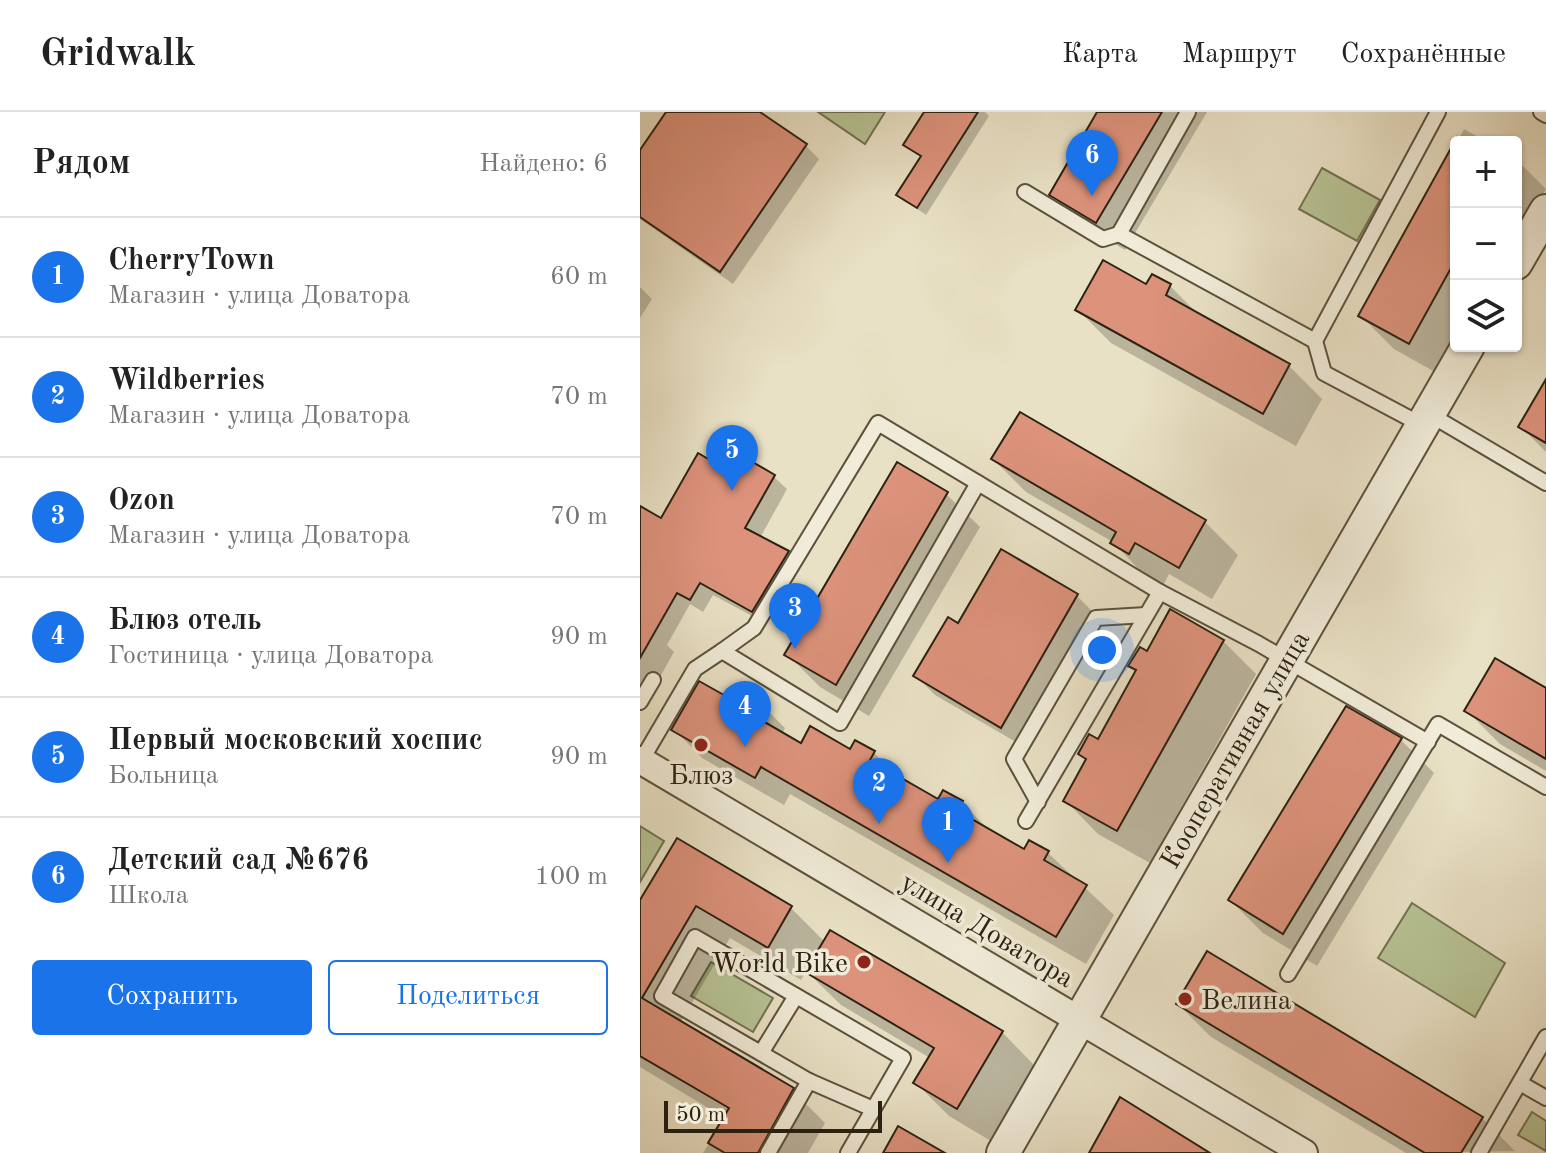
<!DOCTYPE html>
<html lang="ru">
<meta charset="utf-8">
<style>
body{margin:0;font-family:"Old Standard TT",serif;background:#f6f6f6;color:#222}
.controls{position:absolute;right:24px;top:24px;display:grid;overflow:hidden;border-radius:8px;box-shadow:0 2px 6px #0004}
.controls button{width:72px;height:72px;display:grid;place-items:center;padding:0;border:0;border-bottom:2px solid #e0e0e0;background:#fff;color:#222;font:40px sans-serif}
.scale{position:absolute;left:24px;bottom:20px;width:218px;box-sizing:border-box;padding-left:8px;border:4px solid #2d2110;border-top:0;font-size:22px;line-height:28px;white-space:nowrap;color:#2d2110;-webkit-text-stroke:6px #f1ecd9;paint-order:stroke}
.you{position:absolute;left:462px;top:538px;width:28px;height:28px;margin:-20px;border:6px solid #fff;border-radius:50%;background:#1a73e8;box-shadow:0 0 0 12px #1a73e833}
.badge{display:grid;place-items:center;width:52px;height:52px;border-radius:50%;background:#1a73e8;color:#fff;font-size:26px;font-weight:700}
.pin{position:absolute;translate:-50% -66px;filter:drop-shadow(0 2px 4px #0008)}
.pin::after{content:'';position:absolute;top:42px;width:28px;height:24px;background:inherit;clip-path:polygon(0 0,100% 0,50% 100%)}
.list{margin:0;padding:0;list-style:none}
h2{display:flex;justify-content:space-between;align-items:center;height:104px;margin:0;padding:0 32px;font-size:34px}
h2 small{font-size:26px;font-weight:400;color:#767676}
.list li{display:grid;grid-template-columns:52px 1fr auto;gap:24px;align-items:center;box-sizing:border-box;height:120px;padding:0 32px;border-top:2px solid #e0e0e0}
.list b{display:block;font-size:30px;white-space:nowrap}
.list p{margin:0;font-size:26px;white-space:nowrap;color:#767676}
.list em{font-size:26px;font-style:normal;color:#767676}
.actions{display:flex;gap:16px;padding:24px 32px}
.actions a{flex:1;padding:18px 0;border:2px solid #1a73e8;border-radius:8px;text-align:center;font-size:28px;color:#1a73e8}
.actions .main{background:#1a73e8;color:#fff}
.icon{flex:none;width:44px;height:44px;fill:none;stroke:currentColor;stroke-width:2;stroke-linecap:round;stroke-linejoin:round}
.map{position:relative;flex:none;width:906px;height:1041px;overflow:hidden}
header{display:flex;align-items:center;gap:48px;box-sizing:border-box;height:112px;padding:0 40px;background:#fff;border-bottom:2px solid #e0e0e0}
header strong{font-size:38px}
nav{display:flex;gap:44px;margin-inline-start:auto;font-size:28px}
main{display:flex}
aside{flex:1;background:#fff}
.map>svg:first-child{display:block}
.green{fill:#b7c394;stroke:#727252;stroke-width:2}
.shadow{fill:#0003}
.building{fill:#dc927b;stroke:#2d2110;stroke-width:2}
.lines{fill:none;stroke-linecap:round;stroke-linejoin:round}
.service-casing{stroke:#5c513d;stroke-width:18}
.minor-casing{stroke:#5c513d;stroke-width:30}
.tertiary-casing{stroke:#5c513d;stroke-width:36}
.service{stroke:#f1ecd9;stroke-width:14}
.minor{stroke:#f1ecd9;stroke-width:26}
.tertiary{stroke:#f1ecd9;stroke-width:32}
.poi-dot{fill:#8f2418;stroke:#f1ecd9;stroke-width:3}
.labels{text-anchor:middle;stroke-width:7;stroke-linejoin:round;paint-order:stroke}
.street-label{font-size:28px;fill:#2d2110;stroke:#f1ecd9}
.poi-label{font-size:28px;fill:#2d2110;stroke:#f1ecd9}
</style>
<header>
<strong>Gridwalk</strong>
<nav><a>Карта</a><a>Маршрут</a><a>Сохранённые</a></nav>
</header>
<main>
<aside>
<h2>Рядом<small>Найдено: 6</small></h2>
<ul class="list">
<li><span class="badge">1</span><div><b>CherryTown</b><p>Магазин · улица Доватора</p></div><em>60 m</em></li>
<li><span class="badge">2</span><div><b>Wildberries</b><p>Магазин · улица Доватора</p></div><em>70 m</em></li>
<li><span class="badge">3</span><div><b>Ozon</b><p>Магазин · улица Доватора</p></div><em>70 m</em></li>
<li><span class="badge">4</span><div><b>Блюз отель</b><p>Гостиница · улица Доватора</p></div><em>90 m</em></li>
<li><span class="badge">5</span><div><b>Первый московский хоспис</b><p>Больница</p></div><em>90 m</em></li>
<li><span class="badge">6</span><div><b>Детский сад №676</b><p>Школа</p></div><em>100 m</em></li>
</ul>
<div class="actions"><a class="main">Сохранить</a><a>Поделиться</a></div>
</aside>
<div class="map">
<svg width="906" height="1041" viewBox="0 0 906 1041">
<rect width="100%" height="100%" fill="#e9e1c5"/>
<filter id="stains"><feTurbulence type="fractalNoise" baseFrequency=".0025" numOctaves="4"/><feColorMatrix values="0 0 0 0 .2 0 0 0 0 .09 0 0 0 0 .02 0 0 0 .5 -.17"/></filter>
<radialGradient id="worn" r=".72"><stop offset=".6" stop-color="#630" stop-opacity="0"/><stop offset="1" stop-color="#630" stop-opacity=".3"/></radialGradient>
<g class="green">
<path d="M178 0H245L225 32Z"/>
<path d="M682 56 740 88 717 129 659 97Z"/>
<path d="M0 714 24 729 0 770Z"/>
<path d="M772 791 865 851 835 905 738 846Z"/>
<path d="M71 850 133 886 113 920 51 884Z"/>
<path d="M892 1000 906 1009V1039L878 1023Z"/>
</g>
<g class="shadow">
<path d="M28 0H117L166 34 179 47 93 172 0 107V41Z"/>
<path d="M285 0H345L349 4 286 103 258 83 282 46 266 33Z"/>
<path d="M460 0H567L485 138 440 111 411 82Z"/>
<path d="M824 17 847 30H817Z"/>
<path d="M816 32V234L802 264 754 237 721 204Z"/>
<path d="M876 47 906 77 876 131Z"/>
<path d="M530 174 561 205 649 254 682 287 656 334 471 231 438 198 507 175Z"/>
<path d="M0 175 12 187 0 206Z"/>
<path d="M906 271V340L880 314Z"/>
<path d="M95 342 134 365 147 377 120 426 147 441 160 454 125 511 73 483 63 500 50 492 27 533 34 540 12 579 0 572V396L22 409 85 359Z"/>
<path d="M353 347 565 410 598 443 572 487 529 462 523 474 505 464 473 430 386 380Z"/>
<path d="M306 382 340 415 229 604 180 575 147 542Z"/>
<path d="M437 484 456 503 381 633 295 583 276 564 319 514Z"/>
<path d="M583 529 616 562 510 751 458 722 425 688 447 649 440 642 459 630 497 560 491 553Z"/>
<path d="M906 578V659L860 632 827 599Z"/>
<path d="M117 588 145 616 142 622 161 633 211 640 216 630 234 641 263 670 298 690 322 691 351 720 385 739 408 741 474 803 446 852 150 682 144 693 62 646 34 617 92 590Z"/>
<path d="M706 596 761 628 794 661 677 854 623 821 590 788Z"/>
<path d="M0 792 150 795 185 830 362 920 395 954 351 1029 309 1004 276 971 290 946 201 893 166 859 161 868 90 826 40 911 152 978 185 1011 168 1041H63L85 1006 0 955Z"/>
<path d="M538 892 842 1006 875 1039 766 1041 571 925Z"/>
</g>
<g class="building">
<path d="M26 0H120L167 32 80 160 0 105V38Z"/>
<path d="M284 0H338L277 96 256 83 281 44 263 33Z"/>
<path d="M457 0H522L456 111 409 83Z"/>
<path d="M816 27V147L769 232 718 204Z"/>
<path d="M463 148 506 172 512 162 531 172 526 183 650 252 623 302 435 198Z"/>
<path d="M906 267V331L878 315Z"/>
<path d="M380 300 566 408 539 456 495 431 489 442 470 431 476 420 351 347Z"/>
<path d="M94 339 135 363 105 416 149 439 112 500 60 471 50 488 37 481 0 546V394L21 406 58 341 84 356Z"/>
<path d="M257 350 308 380 196 573 144 543Z"/>
<path d="M361 437 438 482 361 616 273 564 308 505 318 511Z"/>
<path d="M530 497 584 528 477 719 423 689 446 647 438 642 449 622 458 627 496 558 488 554 500 535 507 539Z"/>
<path d="M855 546 906 576V647L824 599Z"/>
<path d="M59 569 91 587 98 575 118 586 109 601 161 631 170 614 210 637 215 628 235 639 230 648 298 687 303 678 323 689 318 699 384 737 389 728 409 739 404 748 447 773 416 825 121 655 115 666 31 618Z"/>
<path d="M706 594 762 626 643 822 588 788Z"/>
<path d="M37 726 152 794 128 836 56 794 2 886 154 976 118 1041H85L68 1031 89 996 0 944V788Z"/>
<path d="M190 818 363 919 317 997 273 971 294 936 165 860Z"/>
<path d="M567 839 843 1005 821 1041H785L536 892Z"/>
<path d="M480 985 570 1041H449Z"/>
<path d="M258 1014 305 1041H243Z"/>
</g>
<g class="lines">
<defs>
<g id="service">
<path d="M548 0 479 122 675 229 798 0"/>
<path d="M901 0 906 3"/>
<path d="M385 80 463 127 479 122"/>
<path d="M675 229 684 261 782 313"/>
<path d="M789 302 906 371"/>
<path d="M520 480 619 532 788 630"/>
<path d="M82 539 114 516 238 311 338 371"/>
<path d="M0 590 13 568"/>
<path d="M1 649 55 557 82 539 200 611 338 371 520 480 386 709"/>
<path d="M398 690 374 647 456 506 506 503"/>
<path d="M648 862 798 612 906 675"/>
<path d="M121 941 156 884"/>
<path d="M169 969 233 997"/>
<path d="M880 971 906 986"/>
<path d="M128 1041 169 969 22 884 55 825 263 946 208 1041"/>
<path d="M839 1041 906 925"/>
</g>
<path id="minor" d="M0 648 664 1041"/>
<g id="tertiary">
<path d="M876 151 906 99"/>
<path d="M363 1041 828 234"/>
</g>
</defs>
<use href="#service" class="service-casing"/>
<use href="#minor" class="minor-casing"/>
<use href="#tertiary" class="tertiary-casing"/>
<use href="#service" class="service"/>
<use href="#minor" class="minor"/>
<use href="#tertiary" class="tertiary"/>
</g>
<g class="poi-dot">
<circle cx="61" cy="633" r="8"/>
<circle cx="224" cy="850" r="8"/>
<circle cx="545" cy="887" r="8"/>
</g>
<g class="labels">
<g class="street-label">
<text transform="translate(594 637) rotate(-60)" y="10">Кооперативная улица</text>
<text transform="translate(348 817) rotate(31)" y="10">улица Доватора</text>
</g>
<g class="poi-label">
<text x="61" y="672">Блюз</text>
<text x="208" y="860" text-anchor="end">World Bike</text>
<text x="561" y="897" text-anchor="start">Велина</text>
</g>
</g>
<rect width="100%" height="100%" filter="url(#stains)"/>
<rect width="100%" height="100%" fill="url(#worn)"/>
</svg>
<div class="controls">
<button>+</button>
<button>−</button>
<button><svg class="icon" aria-label="layers" viewBox="0 0 24 24"><path d="M12 4l9 5-9 5-9-5zM3 14l9 5 9-5"/></svg></button>
</div>
<div class="scale">50 m</div>
<div class="you"></div>
<div class="pin badge" style="left:308px;top:751px">1</div>
<div class="pin badge" style="left:239px;top:712px">2</div>
<div class="pin badge" style="left:155px;top:537px">3</div>
<div class="pin badge" style="left:105px;top:635px">4</div>
<div class="pin badge" style="left:92px;top:379px">5</div>
<div class="pin badge" style="left:452px;top:84px">6</div>
</div>
</main>
